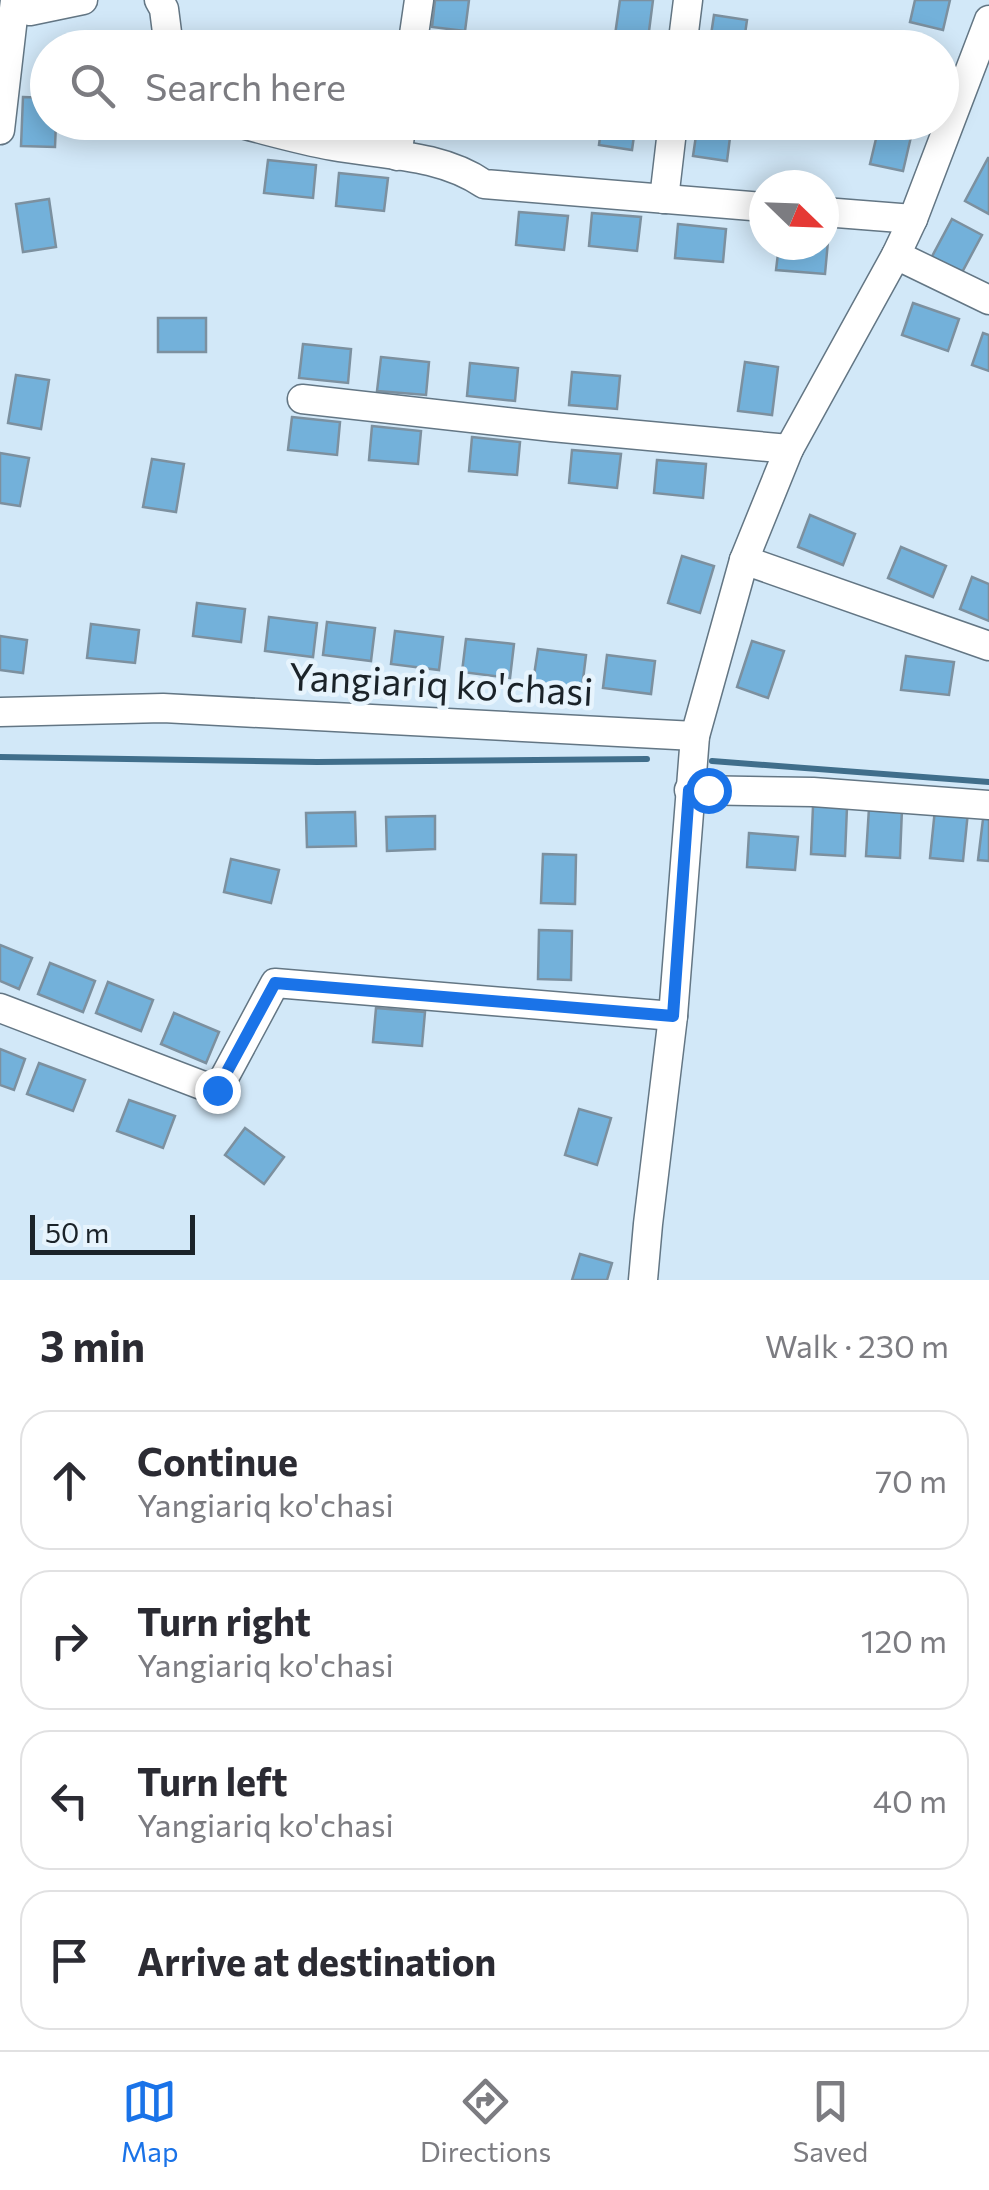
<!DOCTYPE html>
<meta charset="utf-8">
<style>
body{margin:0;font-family:Commissioner,sans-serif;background:#f7f7f7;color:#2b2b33}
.compass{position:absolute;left:749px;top:170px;width:90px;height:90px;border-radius:50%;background:#fff;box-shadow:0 5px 25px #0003;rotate:113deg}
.scale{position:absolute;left:30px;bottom:25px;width:165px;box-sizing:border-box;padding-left:10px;border:5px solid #1b2329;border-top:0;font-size:28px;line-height:35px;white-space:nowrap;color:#1b2329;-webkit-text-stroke:8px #e7f4fd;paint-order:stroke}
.stop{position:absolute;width:30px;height:30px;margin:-22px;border:8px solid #1a73e8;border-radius:50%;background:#fff}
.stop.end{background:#1a73e8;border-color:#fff;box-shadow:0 2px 10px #0008}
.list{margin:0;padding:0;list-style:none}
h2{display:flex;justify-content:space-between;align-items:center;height:130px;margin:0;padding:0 40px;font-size:42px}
h2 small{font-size:32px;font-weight:400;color:#7c7c81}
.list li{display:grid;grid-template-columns:65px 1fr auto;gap:30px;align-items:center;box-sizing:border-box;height:140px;margin:0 20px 20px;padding:0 20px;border:2px solid #e1e1e2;border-radius:30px}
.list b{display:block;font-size:38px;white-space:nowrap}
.list p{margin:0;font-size:32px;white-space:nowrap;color:#7c7c81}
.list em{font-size:32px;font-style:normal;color:#7c7c81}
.icon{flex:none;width:55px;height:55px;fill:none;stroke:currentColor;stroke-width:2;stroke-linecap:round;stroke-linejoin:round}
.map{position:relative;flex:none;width:989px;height:1280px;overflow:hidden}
.search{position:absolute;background:#fff;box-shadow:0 5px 25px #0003;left:30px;right:30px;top:30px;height:110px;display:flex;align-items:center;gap:25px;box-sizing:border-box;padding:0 35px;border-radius:55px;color:#7c7c81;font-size:38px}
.sheet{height:770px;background:#fff}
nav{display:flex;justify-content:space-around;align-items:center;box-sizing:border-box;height:140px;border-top:2px solid #e1e1e2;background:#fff;font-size:28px;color:#7c7c81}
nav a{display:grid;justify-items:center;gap:5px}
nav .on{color:#1a73e8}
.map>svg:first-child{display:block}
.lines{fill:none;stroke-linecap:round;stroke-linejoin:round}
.stream{stroke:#406e8b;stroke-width:6}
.building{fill:#73b1da;stroke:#7c909f;stroke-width:2.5}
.minor-casing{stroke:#637684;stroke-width:31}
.minor{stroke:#fff;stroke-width:28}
.route{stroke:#1a73e8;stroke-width:12}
.labels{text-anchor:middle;stroke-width:9;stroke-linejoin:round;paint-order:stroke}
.street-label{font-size:38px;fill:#1b2329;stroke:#e7f4fd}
</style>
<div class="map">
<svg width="989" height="1280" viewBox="0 0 989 1280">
<rect width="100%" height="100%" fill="#d2e8f8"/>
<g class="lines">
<g class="stream">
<path d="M0 757 317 762 647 759"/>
<path d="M712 761 989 782"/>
</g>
</g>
<g class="building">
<path d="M435 0H469L465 31 432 27Z"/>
<path d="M620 0H653L648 39 615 35Z"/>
<path d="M915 0H950L943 30 910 22Z"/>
<path d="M714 15 747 20 743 48H709Z"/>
<path d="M23 97 48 98V122H56L55 147 21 146Z"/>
<path d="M326 122H374V128L325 125Z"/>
<path d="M602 122H636L632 150 599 145Z"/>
<path d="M698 122H732L727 161 693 156Z"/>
<path d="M880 122 914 124 903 171 870 164Z"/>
<path d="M988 158H989V214L965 201Z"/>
<path d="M268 160 316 165 313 198 264 193Z"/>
<path d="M339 173 388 178 384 211 336 206Z"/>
<path d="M49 199 56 247 23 252 16 204Z"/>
<path d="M519 212 568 216 564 250 516 245Z"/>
<path d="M592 213 641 217 637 251 589 246Z"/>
<path d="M952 219 982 235 959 278 929 262Z"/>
<path d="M678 224 726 229 723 262 675 258Z"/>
<path d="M824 240 828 241 825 274 776 270 779 245H824Z"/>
<path d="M913 303 959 319 948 351 902 335Z"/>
<rect x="158" y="318" width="48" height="34"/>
<path d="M983 333 989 335V371L972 365Z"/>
<path d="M303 344 351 349 348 383 299 378Z"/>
<path d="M381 357 429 362 426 395 377 391Z"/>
<path d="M745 362 778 367 772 415 738 411Z"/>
<path d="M470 363 518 368 515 401 467 396Z"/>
<path d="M572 372 620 376 617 409 569 405Z"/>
<path d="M16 375 49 380 41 429 8 423Z"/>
<path d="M292 417 340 422 337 455 288 450Z"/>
<path d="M372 426 421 431 418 464 369 460Z"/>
<path d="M472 437 520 442 517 475 469 471Z"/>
<path d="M572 450 621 454 617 488 569 483Z"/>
<path d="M0 453 29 458 20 506 0 503Z"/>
<path d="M152 459 184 464 176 512 143 507Z"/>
<path d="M657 460 706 464 703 498 654 493Z"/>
<path d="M810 515 855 534 843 565 798 547Z"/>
<path d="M901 547 946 566 933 597 888 578Z"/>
<path d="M682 556 714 566 700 613 668 603Z"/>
<path d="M972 577 989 584V621L960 609Z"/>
<path d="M197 603 245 609 241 642 193 636Z"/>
<path d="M269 617 317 623 313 657 265 651Z"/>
<path d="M327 622 375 628 371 661 323 655Z"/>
<path d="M91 624 139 630 135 663 87 658Z"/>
<path d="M395 631 443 637 439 670 391 664Z"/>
<path d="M0 636 27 640 23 673 0 670Z"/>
<path d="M466 639 514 644 510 678 462 672Z"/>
<path d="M752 641 784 651 768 698 737 687Z"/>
<path d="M538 649 586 655 582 688 533 682Z"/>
<path d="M607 655 655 661 651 694 603 688Z"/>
<path d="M906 656 954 662 949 695 901 690Z"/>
<path d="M813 806 847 807 845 856 811 854Z"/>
<path d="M869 808 902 809 900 858 866 856Z"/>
<path d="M935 809 968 812 963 861 930 858Z"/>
<path d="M984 811 989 812V861L978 860Z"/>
<path d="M355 812 356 846 307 847 306 813Z"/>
<path d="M435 816V849L387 851 386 817Z"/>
<path d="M749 833 798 837 795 870 747 867Z"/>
<path d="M543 854 576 855 575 904 541 903Z"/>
<path d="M231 859 279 870 271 903 224 892Z"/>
<path d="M539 930 572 931 571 980 538 979Z"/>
<path d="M0 945 32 958 19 989 0 981Z"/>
<path d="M50 963 95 981 83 1012 38 994Z"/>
<path d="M108 982 153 1000 141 1031 96 1013Z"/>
<path d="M376 1008 425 1012 422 1046 373 1042Z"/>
<path d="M174 1013 219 1032 206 1063 161 1044Z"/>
<path d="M0 1049 25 1059 14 1090 0 1085Z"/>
<path d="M39 1063 85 1080 73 1111 27 1094Z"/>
<path d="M129 1100 175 1116 163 1148 117 1131Z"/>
<path d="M579 1109 611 1118 597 1165 565 1155Z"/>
<path d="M245 1128 284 1157 264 1184 225 1155Z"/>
<path d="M580 1254 612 1263 607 1280H572Z"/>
</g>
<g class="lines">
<defs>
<g id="minor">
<path d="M159 0 164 9 169 48"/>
<path d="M16 7 30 11 83 0"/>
<path d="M412 48 419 0"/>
<path d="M682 48 688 0"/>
<path d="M233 122C266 130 299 140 333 146 383 155 440 154 484 184L764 207"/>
<path d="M0 130 15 0"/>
<path d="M397 156 402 122"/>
<path d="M664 199 673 122"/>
<path d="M824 212 913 219"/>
<path d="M896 255 989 300"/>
<path d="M302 399 552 427 789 449"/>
<path d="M744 560 989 646"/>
<path d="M0 712 163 708 695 736"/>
<path d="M689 790 813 792 989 805"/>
<path d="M0 1008 217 1091 275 983 673 1016"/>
<path d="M643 1280 648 1224 673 1016 695 736 744 560 789 449 896 255 913 219 989 20"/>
</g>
</defs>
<use href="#minor" class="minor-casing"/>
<use href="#minor" class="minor"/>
</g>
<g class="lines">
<path class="route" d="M217 1090 275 983 673 1016 689 790H708"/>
</g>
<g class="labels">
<g class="street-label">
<text transform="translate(441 685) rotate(3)" y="13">Yangiariq ko'chasi</text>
</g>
</g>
</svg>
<svg class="compass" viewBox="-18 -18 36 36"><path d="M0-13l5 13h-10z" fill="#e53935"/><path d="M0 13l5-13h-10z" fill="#7c7c81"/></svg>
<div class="scale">50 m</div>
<div class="stop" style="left:708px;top:790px"></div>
<div class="stop end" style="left:217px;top:1090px"></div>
<div class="search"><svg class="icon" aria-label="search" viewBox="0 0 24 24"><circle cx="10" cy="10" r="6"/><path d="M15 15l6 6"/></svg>Search here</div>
</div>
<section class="sheet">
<h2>3 min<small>Walk · 230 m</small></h2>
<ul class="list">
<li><svg class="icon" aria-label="ahead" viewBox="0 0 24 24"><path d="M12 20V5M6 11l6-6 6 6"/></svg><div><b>Continue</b><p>Yangiariq ko'chasi</p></div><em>70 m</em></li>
<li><svg class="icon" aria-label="right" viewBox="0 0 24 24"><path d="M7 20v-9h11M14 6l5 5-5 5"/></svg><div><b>Turn right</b><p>Yangiariq ko'chasi</p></div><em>120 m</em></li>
<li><svg class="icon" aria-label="left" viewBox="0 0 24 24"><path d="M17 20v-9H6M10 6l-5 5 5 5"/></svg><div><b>Turn left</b><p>Yangiariq ko'chasi</p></div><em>40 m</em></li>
<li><svg class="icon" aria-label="arrive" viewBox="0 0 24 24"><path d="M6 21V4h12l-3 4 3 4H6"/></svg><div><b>Arrive at destination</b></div></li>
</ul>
</section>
<nav>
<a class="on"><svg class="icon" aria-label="map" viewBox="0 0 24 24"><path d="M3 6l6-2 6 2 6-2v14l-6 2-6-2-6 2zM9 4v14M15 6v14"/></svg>Map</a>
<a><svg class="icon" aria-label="directions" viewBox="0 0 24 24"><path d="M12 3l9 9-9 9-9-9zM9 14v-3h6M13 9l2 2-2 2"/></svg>Directions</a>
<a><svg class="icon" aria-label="saved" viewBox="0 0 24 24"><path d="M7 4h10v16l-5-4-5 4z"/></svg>Saved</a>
</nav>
